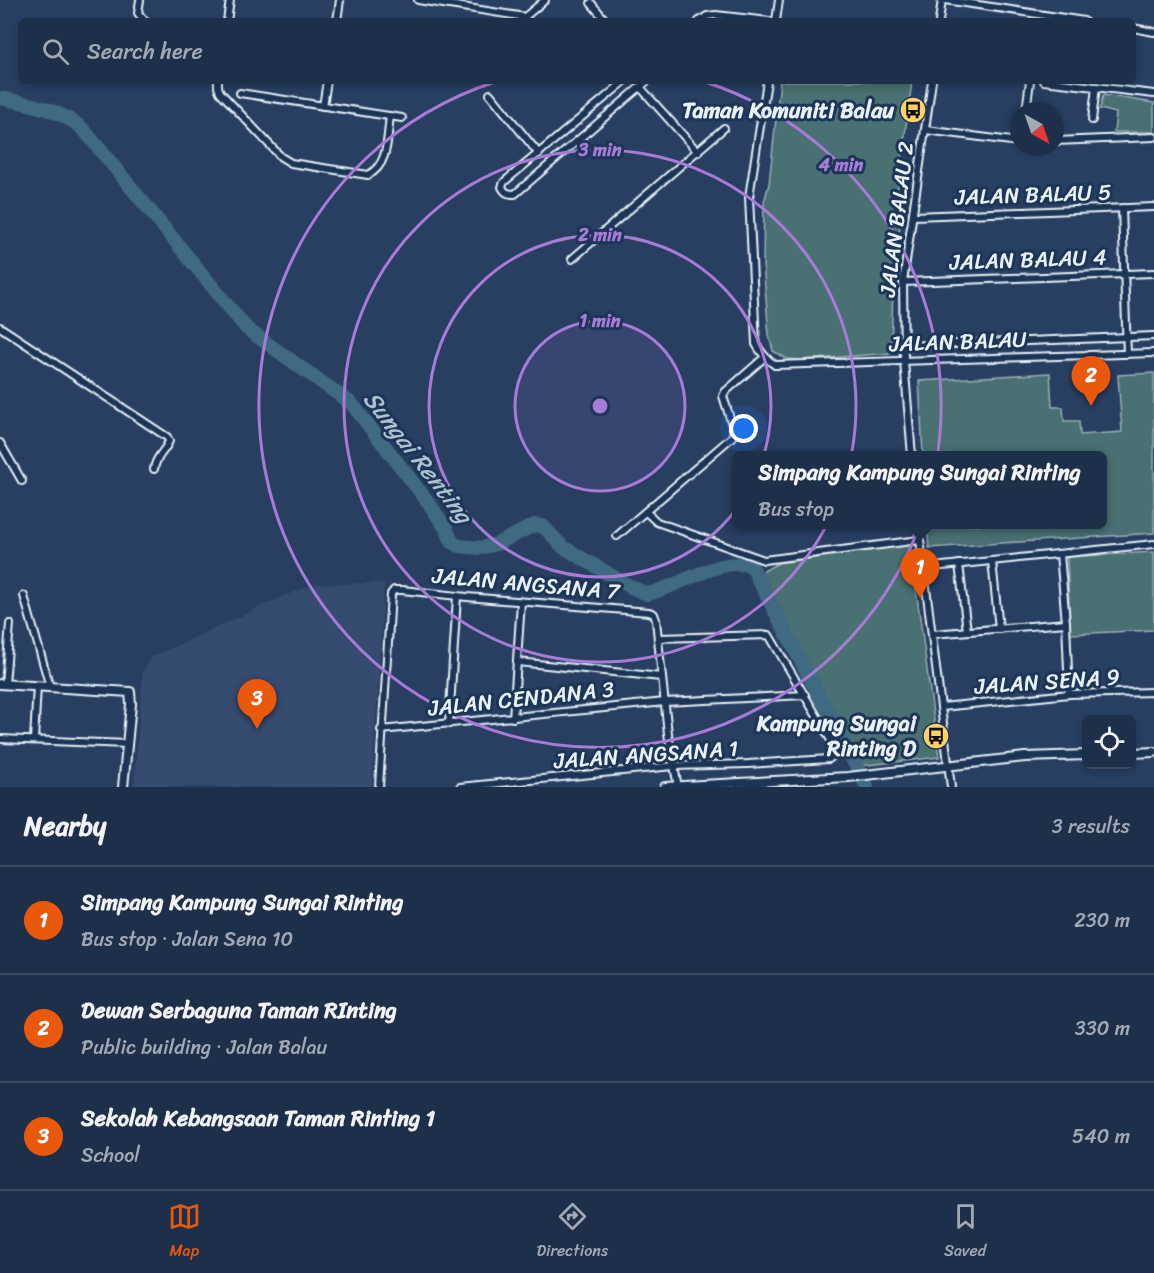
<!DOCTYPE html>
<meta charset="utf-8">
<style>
body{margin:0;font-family:Sriracha,sans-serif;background:#2b3b54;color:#f1f3f6}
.controls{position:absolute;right:18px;bottom:18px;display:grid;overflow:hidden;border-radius:9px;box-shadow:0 3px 9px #0003}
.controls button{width:54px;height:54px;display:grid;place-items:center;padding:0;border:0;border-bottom:2px solid #3c4a62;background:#1e2f4a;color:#f1f3f6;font:30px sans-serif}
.compass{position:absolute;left:1010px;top:102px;width:54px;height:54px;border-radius:50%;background:#1e2f4a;box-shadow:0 3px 9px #0003;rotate:140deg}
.you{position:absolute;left:744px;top:429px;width:21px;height:21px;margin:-15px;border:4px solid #fff;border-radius:50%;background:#1a73e8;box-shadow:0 0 0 9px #1a73e833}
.badge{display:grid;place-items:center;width:39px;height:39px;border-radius:50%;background:#ea580c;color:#fff;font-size:20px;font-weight:700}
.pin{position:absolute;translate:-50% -50px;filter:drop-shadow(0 2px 3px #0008)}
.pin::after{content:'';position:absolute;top:32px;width:21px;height:18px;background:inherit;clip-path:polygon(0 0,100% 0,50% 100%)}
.popup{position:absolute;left:732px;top:451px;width:375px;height:78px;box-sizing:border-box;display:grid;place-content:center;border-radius:9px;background:#1e2f4a;filter:drop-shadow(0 2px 4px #0005);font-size:20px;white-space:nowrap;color:#a1a9b5}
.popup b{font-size:22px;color:#f1f3f6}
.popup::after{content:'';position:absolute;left:50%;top:100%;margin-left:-12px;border:12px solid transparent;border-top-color:#1e2f4a}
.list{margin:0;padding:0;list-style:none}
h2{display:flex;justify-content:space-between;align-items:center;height:78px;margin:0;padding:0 24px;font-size:26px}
h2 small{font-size:20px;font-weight:400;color:#a1a9b5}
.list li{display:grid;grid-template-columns:39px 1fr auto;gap:18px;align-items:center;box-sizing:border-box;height:108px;padding:0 24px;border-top:2px solid #3c4a62}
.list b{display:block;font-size:22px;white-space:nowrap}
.list p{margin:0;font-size:20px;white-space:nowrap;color:#a1a9b5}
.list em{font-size:20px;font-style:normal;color:#a1a9b5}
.icon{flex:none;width:33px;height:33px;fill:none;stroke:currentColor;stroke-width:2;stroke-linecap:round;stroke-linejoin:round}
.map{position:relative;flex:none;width:1154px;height:787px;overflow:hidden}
.search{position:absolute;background:#1e2f4a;box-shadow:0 3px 9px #0003;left:18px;right:18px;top:18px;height:66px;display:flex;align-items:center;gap:15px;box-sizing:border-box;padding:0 21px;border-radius:9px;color:#a1a9b5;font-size:22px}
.sheet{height:402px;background:#1e2f4a}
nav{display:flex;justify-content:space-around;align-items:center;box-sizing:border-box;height:84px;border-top:2px solid #3c4a62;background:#1e2f4a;font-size:16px;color:#a1a9b5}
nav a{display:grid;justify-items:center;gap:3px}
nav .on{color:#ea580c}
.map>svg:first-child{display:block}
.built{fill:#354b6f}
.green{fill:#4a6f72;stroke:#99b0b5;stroke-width:1.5}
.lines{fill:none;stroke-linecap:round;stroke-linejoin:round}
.river{stroke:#3f6b82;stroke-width:14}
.minor-casing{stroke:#e8f1f8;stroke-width:10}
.tertiary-casing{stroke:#e8f1f8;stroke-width:12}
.minor{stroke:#1d3557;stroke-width:6}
.tertiary{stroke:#1d3557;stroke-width:8}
.ring{fill:none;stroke:#a77bd6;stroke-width:3}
.labels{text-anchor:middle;stroke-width:6;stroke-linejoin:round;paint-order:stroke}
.poi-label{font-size:22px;font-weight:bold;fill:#e8f1f8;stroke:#1d3557;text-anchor:end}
.street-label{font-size:22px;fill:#e8f1f8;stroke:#1d3557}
.water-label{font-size:24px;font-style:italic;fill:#adc2cf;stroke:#1d3557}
.centre{fill:#a77bd6;stroke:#1d3557;stroke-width:3}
.ring-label{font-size:18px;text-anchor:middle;font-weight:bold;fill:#a77bd6;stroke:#1d3557;stroke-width:6;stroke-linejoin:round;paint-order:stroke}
</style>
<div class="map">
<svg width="1154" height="787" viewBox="0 0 1154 787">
<rect width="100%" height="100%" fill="#283f62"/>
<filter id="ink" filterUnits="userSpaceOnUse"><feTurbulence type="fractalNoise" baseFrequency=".0167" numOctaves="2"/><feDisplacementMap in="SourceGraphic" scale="12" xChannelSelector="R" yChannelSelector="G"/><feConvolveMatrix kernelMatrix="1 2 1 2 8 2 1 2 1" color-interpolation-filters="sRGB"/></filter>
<g filter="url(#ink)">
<path class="built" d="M384 583 372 787H134L143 671 152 657 286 595 317 584Z"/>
<g class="green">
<path d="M780 81H912L896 202 902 208 893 288 891 353 802 360 787 359 773 351 769 335 763 264 764 202 769 184Z"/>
<path d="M1103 95 1154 103V132H1114L1116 113 1100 109Z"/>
<path d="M1050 373 1052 407H1063L1064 421H1079L1080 435 1122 432 1118 375 1154 373V533L929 548 927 525 1103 524V456L923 455 919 381Z"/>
<path d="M910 545 939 757 850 767 751 578 778 563Z"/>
<path d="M1154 552V630L1070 634 1067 557Z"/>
</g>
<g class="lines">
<path class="river" d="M0 98C30 104 61 109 84 130L247 329 352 404 428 502 447 530 452 542 459 546 480 548 497 544 534 525 543 526 563 547 631 587 647 594C677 588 723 554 752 567L867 787"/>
<defs>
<g id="minor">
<path d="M140 0 138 13 145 21"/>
<path d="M418 0 525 17"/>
<path d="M945 0 1084 21"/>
<path d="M591 3 606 21"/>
<path d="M227 21 230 0"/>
<path d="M337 21 340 0"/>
<path d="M520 21 545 0"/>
<path d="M699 21 707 16 716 15 769 21"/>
<path d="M776 21 779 0"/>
<path d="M939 21 942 0"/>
<path d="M1133 28 1154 32"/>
<path d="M218 81V87L220 92 281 157 291 163 368 175C389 165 387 137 390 116"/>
<path d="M625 81 504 182 502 187C505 193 508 194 515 194L647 81"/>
<path d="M767 81 749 197 756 344C761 353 766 359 775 365L1154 353"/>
<path d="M1044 81 1154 94"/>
<path d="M640 87 698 152"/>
<path d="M240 93 402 118"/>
<path d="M490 94 539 154"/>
<path d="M323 106 327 81"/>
<path d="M1026 111 1030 81"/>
<path d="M1092 120 1096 87"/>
<path d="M926 130 1019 142"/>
<path d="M1055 141 1154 137"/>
<path d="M1122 208 1127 354"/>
<path d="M914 216 1154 207"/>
<path d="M572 259 724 128"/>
<path d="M903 282 1154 273"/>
<path d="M0 327 167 437 169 441C165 452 156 455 154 469"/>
<path d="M904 346 1154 336"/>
<path d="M0 443 22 481"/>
<path d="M912 456 904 361 903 282 932 81"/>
<path d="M646 512 657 522 764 560 919 540"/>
<path d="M918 524 951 787"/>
<path d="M617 536 732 437 734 431 723 396 725 392 765 357"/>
<path d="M1060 554 1066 623 1069 694"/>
<path d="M992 561 999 629"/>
<path d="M959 564 967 631"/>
<path d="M923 568 1154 544"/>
<path d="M24 596 50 687"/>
<path d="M933 634 1066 623"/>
<path d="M518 662 661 677"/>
<path d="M5 684 10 624"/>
<path d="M942 707 1069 694 1154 692"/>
<path d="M513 718 521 602"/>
<path d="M449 724 457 596"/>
<path d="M381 730 665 702 805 695"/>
<path d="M0 739 128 744"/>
<path d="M34 740 37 686"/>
<path d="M379 787 391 594 394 590H402L467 597 649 612 654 614 656 620 668 734 678 787"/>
<path d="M460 787 673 766 748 764 829 759C836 754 835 750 832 742L769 635 658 638"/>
</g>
<g id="tertiary">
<path d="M0 684 130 692 131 704 123 787"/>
<path d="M1132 753 1154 752"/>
<path d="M665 787 848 777 1025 757 1086 755"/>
</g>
</defs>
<use href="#minor" class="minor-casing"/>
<use href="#tertiary" class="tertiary-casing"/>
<use href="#minor" class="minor"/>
<use href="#tertiary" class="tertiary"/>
</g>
</g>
<circle cx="600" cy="406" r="85" fill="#a77bd6" fill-opacity=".12"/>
<g class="ring">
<circle cx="600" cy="406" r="85"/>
<circle cx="600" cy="406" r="171"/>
<circle cx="600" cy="406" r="256"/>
<path d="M705 82A341 341 0 1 1 495 82"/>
</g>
<defs>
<symbol id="bus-disc" viewBox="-11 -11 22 22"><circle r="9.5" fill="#ffd166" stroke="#1d3557"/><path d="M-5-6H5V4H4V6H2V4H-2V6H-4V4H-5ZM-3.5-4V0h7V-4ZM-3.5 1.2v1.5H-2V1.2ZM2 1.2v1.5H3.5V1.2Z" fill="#111"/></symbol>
</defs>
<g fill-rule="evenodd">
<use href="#bus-disc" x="898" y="95" width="30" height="30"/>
<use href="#bus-disc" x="921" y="721" width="30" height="30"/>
</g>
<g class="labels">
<g class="poi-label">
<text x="894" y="118">Taman Komuniti Balau</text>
<text x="916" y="731">Kampung Sungai<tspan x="916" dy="25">Rinting D</tspan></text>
</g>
<g class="street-label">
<text transform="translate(1033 194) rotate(-2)" y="8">JALAN BALAU 5</text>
<text transform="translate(896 219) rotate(-83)" y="8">JALAN BALAU 2</text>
<text transform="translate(1028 259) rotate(-2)" y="8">JALAN BALAU 4</text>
<text transform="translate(958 341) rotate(-2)" y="8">JALAN BALAU</text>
<text transform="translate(526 583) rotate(5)" y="8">JALAN ANGSANA 7</text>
<text transform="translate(1047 681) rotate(-4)" y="8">JALAN SENA 9</text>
<text transform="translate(521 698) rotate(-6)" y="8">JALAN CENDANA 3</text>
<text transform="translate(646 754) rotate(-4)" y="8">JALAN ANGSANA 1</text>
</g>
<g class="water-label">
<text transform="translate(418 457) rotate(52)" y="8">Sungai Renting</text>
</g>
</g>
<circle cx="600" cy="406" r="9" class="centre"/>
<g class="ring-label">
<text x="600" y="156">3 min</text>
<text x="841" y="171">4 min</text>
<text x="600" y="241">2 min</text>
<text x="600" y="327">1 min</text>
</g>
</svg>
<div class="controls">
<button><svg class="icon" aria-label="locate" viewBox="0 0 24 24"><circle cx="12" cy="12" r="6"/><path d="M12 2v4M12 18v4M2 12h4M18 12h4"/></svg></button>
</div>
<svg class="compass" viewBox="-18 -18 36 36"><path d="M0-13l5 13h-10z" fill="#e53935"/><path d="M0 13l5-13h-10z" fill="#a1a9b5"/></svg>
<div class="you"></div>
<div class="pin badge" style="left:920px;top:598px">1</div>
<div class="popup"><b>Simpang Kampung Sungai Rinting</b>Bus stop</div>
<div class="pin badge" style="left:1091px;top:406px">2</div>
<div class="pin badge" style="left:257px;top:729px">3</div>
<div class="search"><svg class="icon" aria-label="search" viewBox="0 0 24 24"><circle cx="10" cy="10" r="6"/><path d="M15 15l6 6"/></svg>Search here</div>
</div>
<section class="sheet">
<h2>Nearby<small>3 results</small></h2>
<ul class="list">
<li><span class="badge">1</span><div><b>Simpang Kampung Sungai Rinting</b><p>Bus stop · Jalan Sena 10</p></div><em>230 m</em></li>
<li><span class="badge">2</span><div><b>Dewan Serbaguna Taman RInting</b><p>Public building · Jalan Balau</p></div><em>330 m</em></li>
<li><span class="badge">3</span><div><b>Sekolah Kebangsaan Taman Rinting 1</b><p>School</p></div><em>540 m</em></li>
</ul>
</section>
<nav>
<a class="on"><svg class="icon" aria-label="map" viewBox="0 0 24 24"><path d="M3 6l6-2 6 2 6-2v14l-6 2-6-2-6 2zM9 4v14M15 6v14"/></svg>Map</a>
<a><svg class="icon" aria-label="directions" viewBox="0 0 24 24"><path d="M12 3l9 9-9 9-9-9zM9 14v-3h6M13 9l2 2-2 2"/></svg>Directions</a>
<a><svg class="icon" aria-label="saved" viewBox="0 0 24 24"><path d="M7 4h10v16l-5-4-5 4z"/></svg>Saved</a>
</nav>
